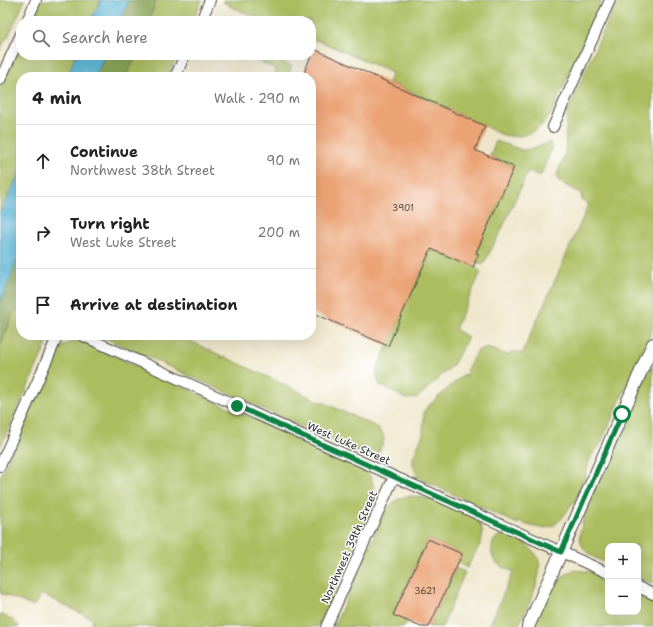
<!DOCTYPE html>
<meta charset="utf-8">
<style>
body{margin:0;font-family:"Shantell Sans",sans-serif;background:#f2f2f2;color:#222}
.controls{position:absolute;right:12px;bottom:12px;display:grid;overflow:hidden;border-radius:8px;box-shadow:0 4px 16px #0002}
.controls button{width:36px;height:36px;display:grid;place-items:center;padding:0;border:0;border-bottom:1px solid #e0e0e0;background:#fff;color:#222;font:20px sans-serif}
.stop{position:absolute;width:12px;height:12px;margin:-9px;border:3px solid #0b8043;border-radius:50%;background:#fff}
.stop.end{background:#0b8043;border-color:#fff;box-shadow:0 1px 4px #0008}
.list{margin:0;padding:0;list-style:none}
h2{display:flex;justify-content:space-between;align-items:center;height:52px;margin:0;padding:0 16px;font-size:17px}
h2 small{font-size:13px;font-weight:400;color:#767676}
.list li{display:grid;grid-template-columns:26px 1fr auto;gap:12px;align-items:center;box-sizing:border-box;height:72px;padding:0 16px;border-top:1px solid #e0e0e0}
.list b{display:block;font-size:15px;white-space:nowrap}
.list p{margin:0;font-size:13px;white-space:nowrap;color:#767676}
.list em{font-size:13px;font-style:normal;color:#767676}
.icon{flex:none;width:22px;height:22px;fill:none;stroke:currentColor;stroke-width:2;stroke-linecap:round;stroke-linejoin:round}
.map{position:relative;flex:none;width:653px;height:627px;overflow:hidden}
.search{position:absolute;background:#fff;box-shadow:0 4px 16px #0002;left:16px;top:16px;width:300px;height:44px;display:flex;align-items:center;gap:10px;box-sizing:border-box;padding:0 14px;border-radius:16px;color:#767676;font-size:15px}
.panel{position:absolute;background:#fff;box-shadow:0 4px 16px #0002;left:16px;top:72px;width:300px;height:268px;border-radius:16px}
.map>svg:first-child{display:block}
.green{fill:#acbd61;stroke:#6c7446}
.forest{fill:#89a457;stroke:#5a6841}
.water{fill:#58b5d6;stroke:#427080}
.building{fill:#eba374}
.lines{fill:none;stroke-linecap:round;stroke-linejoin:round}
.minor-casing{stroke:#484743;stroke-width:12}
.tertiary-casing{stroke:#484743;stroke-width:14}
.minor{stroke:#fff;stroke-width:10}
.tertiary{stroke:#fff;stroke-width:12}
.route{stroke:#0b8043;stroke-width:5}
.labels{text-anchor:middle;stroke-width:3;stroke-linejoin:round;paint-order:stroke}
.number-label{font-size:9px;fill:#5b493d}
.street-label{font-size:11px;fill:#2b2b2b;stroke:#fff}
</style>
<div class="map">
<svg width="653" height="627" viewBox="0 0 653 627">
<rect width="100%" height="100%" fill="#fff"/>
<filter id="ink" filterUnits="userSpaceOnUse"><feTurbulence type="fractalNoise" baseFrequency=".025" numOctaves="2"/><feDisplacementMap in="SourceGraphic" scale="8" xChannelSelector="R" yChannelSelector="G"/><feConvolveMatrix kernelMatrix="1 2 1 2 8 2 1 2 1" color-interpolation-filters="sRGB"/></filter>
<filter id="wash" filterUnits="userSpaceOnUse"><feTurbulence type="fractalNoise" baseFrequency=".012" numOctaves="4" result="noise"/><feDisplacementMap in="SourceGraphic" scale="16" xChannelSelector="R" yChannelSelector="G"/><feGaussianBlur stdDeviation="0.9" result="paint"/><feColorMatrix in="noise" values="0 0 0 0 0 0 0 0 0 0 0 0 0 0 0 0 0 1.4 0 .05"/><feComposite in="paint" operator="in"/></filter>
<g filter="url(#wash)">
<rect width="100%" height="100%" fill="#eee5c8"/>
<g class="green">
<path d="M0 0H25L8 37 5 40 0 51Z"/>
<path d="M40 0H101L90 21H30Z"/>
<path d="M156 0H202L193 21H149Z"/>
<path d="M223 0H602L552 112C536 138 511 144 485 126L388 82 392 73 322 42 311 39V21H265L229 6V3H224Z"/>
<path d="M617 0H653V328L599 447C589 452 588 468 585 477 582 486 578 495 574 504L572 503C556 530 548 533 519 522L518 524 418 478 413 465V458L423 434 424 412 426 408 464 374 466 376 468 373 466 371 477 351 487 348 508 355 514 351 522 354 589 204 582 200 581 193 563 184 558 180 557 175 565 153 567 112Z"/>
<path d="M21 41V55H76L67 77H21V170L0 213V87Z"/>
<path d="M137 55H177L168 77H125Z"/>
<path d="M245 55H267L292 66 288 74 294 77H273L276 69Z"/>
<path d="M496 141 522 150 533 149 550 142 552 147 541 175H538L528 171 502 229 483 265 475 262 479 254 476 253 514 167 490 156Z"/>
<path d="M431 249 474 266 481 272 455 329 468 337 453 365 417 398 406 399 380 385 377 376V369Z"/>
<path d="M21 306V335H51L0 448V347L13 313Z"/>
<path d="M99 335H178L220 355 221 358 225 357 317 400 318 402H322L377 427 384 437 383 445 380 447V450C376 456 372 457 365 455Z"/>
<path d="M70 341H81L88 344 365 469C374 480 376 490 374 504L318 627H90L93 619 41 594 37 603 32 606 0 593V477L57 351 59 352 62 347Z"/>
<path d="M653 366V584L638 577V546H608V564C595 558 583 554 580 539 576 521 633 404 644 380Z"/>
<path d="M408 496C433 496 454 508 476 519 492 535 474 552 467 568L458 563 462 554 428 539 393 614 407 621 404 627H334L382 517C388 506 396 498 408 496Z"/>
<path d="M501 535C511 535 519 539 527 545 530 548 535 552 537 556 547 573 525 611 518 627H489L513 572C509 569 502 568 498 564 488 557 490 539 501 535Z"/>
<path d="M456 568 465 572 442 627H429Z"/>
<path d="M573 570 596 572 608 577V612H638V591L653 598V627H533L551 586H553L564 576Z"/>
<path d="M0 614 13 620 20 627H0Z"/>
</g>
<g class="forest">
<path d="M129 0H156L149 21H120Z"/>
<path d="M105 55H137L125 77H95Z"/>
<path d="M21 250V306L13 313 0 347V304Z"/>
</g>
<g class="water">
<path d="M101 0H129L120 21H90Z"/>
<path d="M76 55H105L95 77H67Z"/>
<path d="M21 170V250L0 304V213Z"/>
</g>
<g id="blocks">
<g class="building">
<path d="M314 49 485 126 475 150 514 167 476 253 479 254 473 267 431 249 388 346 311 312V77H302Z"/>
<path d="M428 539 462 554 429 627H421L393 615Z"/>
</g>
</g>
</g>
<g filter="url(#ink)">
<use href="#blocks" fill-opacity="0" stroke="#484743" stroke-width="1"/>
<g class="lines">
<defs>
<g id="minor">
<path d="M27 21 36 0"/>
<path d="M201 21 210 0"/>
<path d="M175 77 185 55"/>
<path d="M0 80 21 34"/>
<path d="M553 127 610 0"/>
<path d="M81 335 608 573"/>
<path d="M0 466 58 335"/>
<path d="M638 587 653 594"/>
<path d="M326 627 394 477"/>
</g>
<path id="tertiary" d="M528 627 653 344"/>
</defs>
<use href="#minor" class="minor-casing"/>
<use href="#tertiary" class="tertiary-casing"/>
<use href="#minor" class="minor"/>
<use href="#tertiary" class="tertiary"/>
</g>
</g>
<g class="lines" filter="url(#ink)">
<path class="route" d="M237 406 561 552 622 414"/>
</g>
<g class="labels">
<g class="number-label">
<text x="403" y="211">3901</text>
<text x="425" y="594">3621</text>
</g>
<g class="street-label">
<text transform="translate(349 443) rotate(24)" y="4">West Luke Street</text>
<text transform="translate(349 547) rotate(-66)" y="4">Northwest 39th Street</text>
</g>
</g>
</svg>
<div class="controls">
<button>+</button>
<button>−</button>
</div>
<div class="stop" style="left:622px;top:414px"></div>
<div class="stop end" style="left:237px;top:406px"></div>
<div class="search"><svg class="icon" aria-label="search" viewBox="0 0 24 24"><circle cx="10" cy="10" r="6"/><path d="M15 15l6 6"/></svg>Search here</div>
<section class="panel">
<h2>4 min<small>Walk · 290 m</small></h2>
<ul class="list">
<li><svg class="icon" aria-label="ahead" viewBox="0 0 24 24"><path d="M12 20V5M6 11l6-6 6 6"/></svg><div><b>Continue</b><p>Northwest 38th Street</p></div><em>90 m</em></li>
<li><svg class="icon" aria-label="right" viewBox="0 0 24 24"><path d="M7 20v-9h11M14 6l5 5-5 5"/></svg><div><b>Turn right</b><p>West Luke Street</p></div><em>200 m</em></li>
<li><svg class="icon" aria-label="arrive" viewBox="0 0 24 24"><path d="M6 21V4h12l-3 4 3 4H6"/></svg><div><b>Arrive at destination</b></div></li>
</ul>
</section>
</div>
